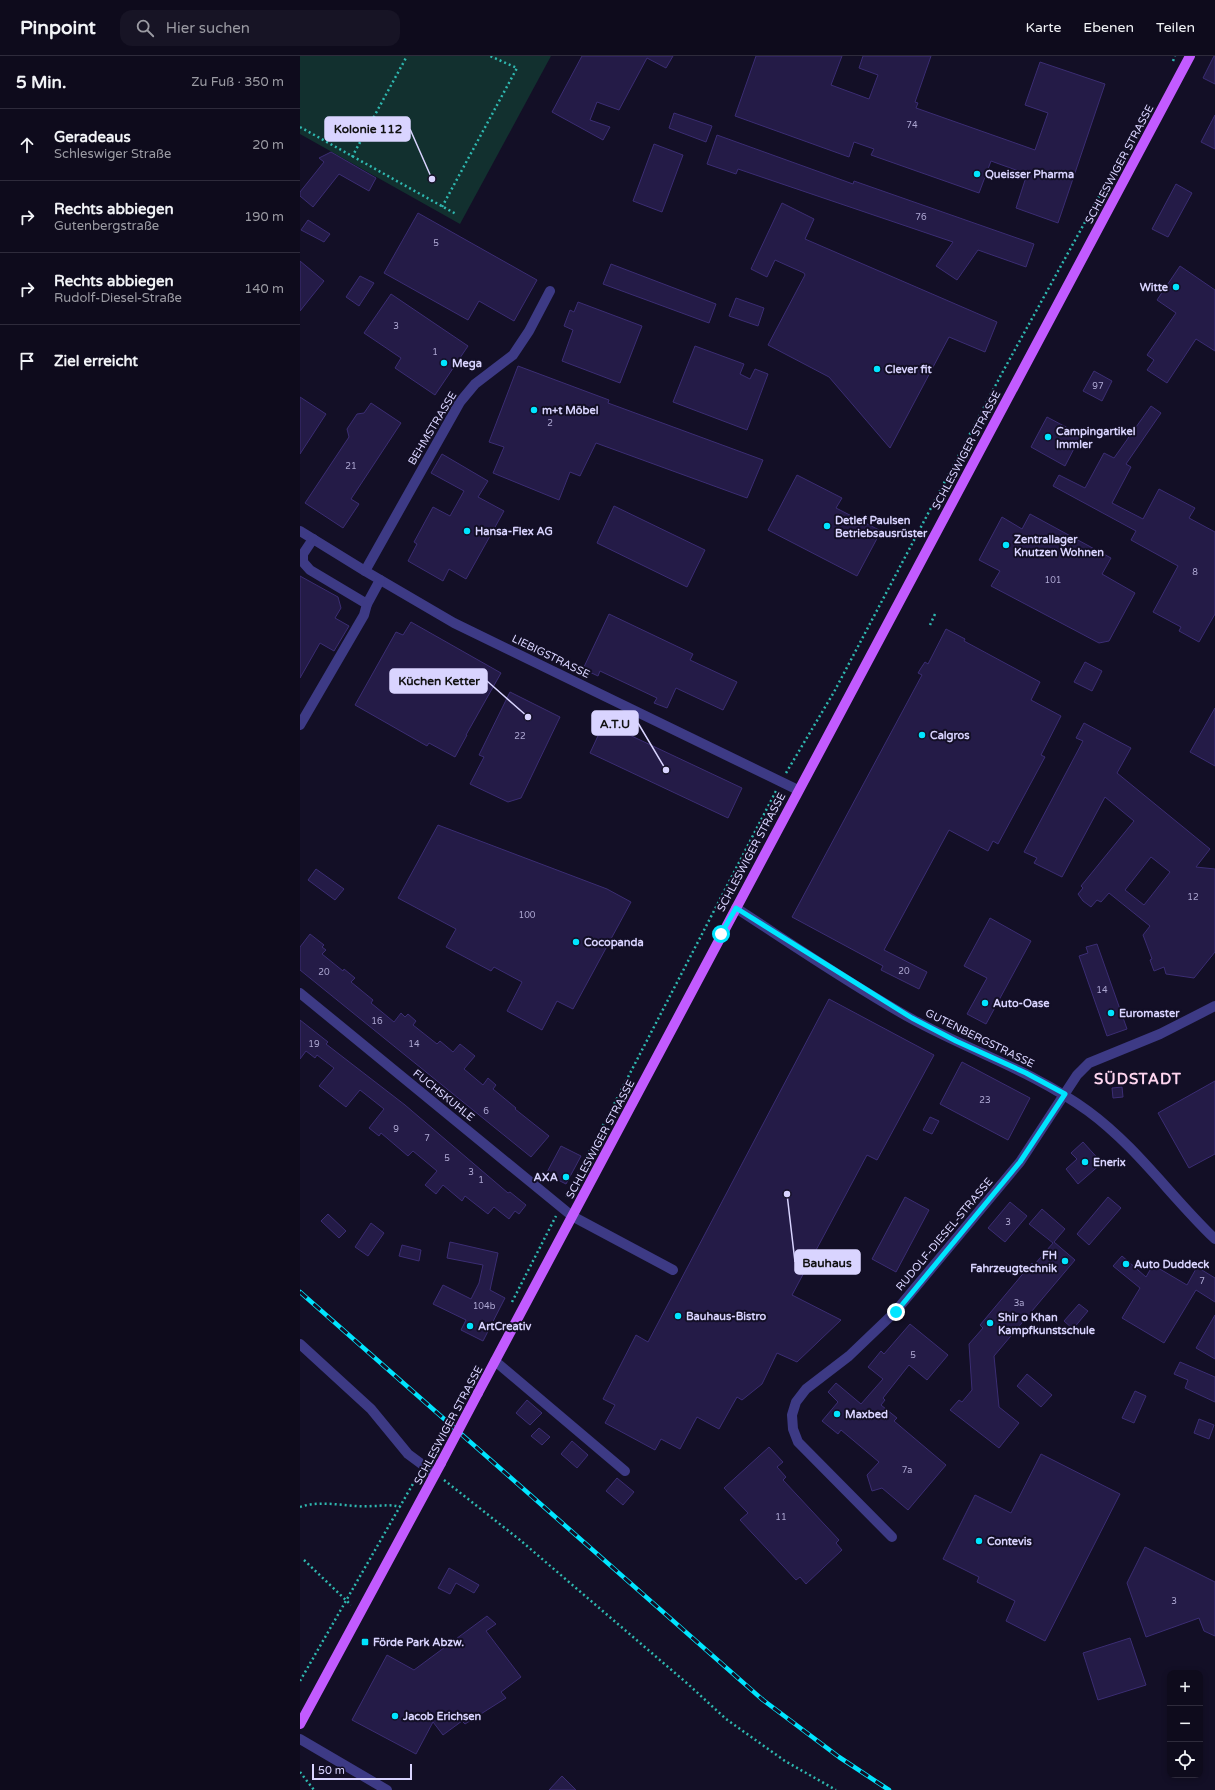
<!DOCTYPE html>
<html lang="de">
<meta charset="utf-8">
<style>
body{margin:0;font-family:"Varela Round",sans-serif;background:#171425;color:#f1f3f6}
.controls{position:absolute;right:12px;bottom:12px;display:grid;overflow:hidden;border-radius:8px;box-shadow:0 2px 6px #0003}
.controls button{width:36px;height:36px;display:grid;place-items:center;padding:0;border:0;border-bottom:1px solid #2e2b3b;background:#0e0b1c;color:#f1f3f6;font:20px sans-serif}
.scale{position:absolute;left:12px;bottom:10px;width:100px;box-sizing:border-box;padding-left:4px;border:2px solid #d9d4ff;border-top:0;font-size:11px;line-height:14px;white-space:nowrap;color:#d9d4ff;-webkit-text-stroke:3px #130f26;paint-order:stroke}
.stop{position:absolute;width:12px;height:12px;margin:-9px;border:3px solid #00e5ff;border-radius:50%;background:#fff}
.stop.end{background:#00e5ff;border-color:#fff;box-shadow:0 1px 4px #0008}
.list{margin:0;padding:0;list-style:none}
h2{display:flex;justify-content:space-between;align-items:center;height:52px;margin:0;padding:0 16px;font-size:17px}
h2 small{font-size:13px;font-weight:400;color:#9b9ba3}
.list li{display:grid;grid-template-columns:26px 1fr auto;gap:12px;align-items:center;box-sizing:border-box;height:72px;padding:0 16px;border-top:1px solid #2e2b3b}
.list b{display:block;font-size:15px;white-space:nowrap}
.list p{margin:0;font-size:13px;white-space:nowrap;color:#9b9ba3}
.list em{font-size:13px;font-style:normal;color:#9b9ba3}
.icon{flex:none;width:22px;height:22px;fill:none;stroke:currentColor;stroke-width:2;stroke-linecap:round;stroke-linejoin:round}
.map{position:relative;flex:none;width:915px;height:1734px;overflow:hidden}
header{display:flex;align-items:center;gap:24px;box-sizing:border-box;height:56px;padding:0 20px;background:#0e0b1c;border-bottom:1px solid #2e2b3b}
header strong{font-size:19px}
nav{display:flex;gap:22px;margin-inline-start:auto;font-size:14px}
.search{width:280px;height:36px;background:#171425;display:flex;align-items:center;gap:10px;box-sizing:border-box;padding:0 14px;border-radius:12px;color:#9b9ba3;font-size:15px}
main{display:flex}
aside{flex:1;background:#0e0b1c}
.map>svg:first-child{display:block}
.green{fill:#12302f}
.building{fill:#241b47;stroke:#3b2d73;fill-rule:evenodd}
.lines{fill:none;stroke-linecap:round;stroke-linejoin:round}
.path{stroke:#2fb8b0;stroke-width:2.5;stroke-dasharray:2 3;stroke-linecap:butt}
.minor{stroke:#3d3a85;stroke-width:10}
.major{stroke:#c25bff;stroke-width:10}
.rail-casing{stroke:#00e5ff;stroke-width:4.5}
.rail{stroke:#130f26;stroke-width:3;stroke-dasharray:9;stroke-linecap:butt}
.major-bridge{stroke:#c25bff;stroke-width:10}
.route{stroke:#00e5ff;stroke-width:5}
.poi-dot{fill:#00e5ff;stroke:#130f26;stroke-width:1.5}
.labels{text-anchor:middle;stroke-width:4;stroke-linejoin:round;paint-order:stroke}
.number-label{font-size:9px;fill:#aca6d1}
.street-label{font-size:11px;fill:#d9d4ff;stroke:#130f26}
.poi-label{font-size:11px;font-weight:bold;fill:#d9d4ff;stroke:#130f26;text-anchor:start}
.district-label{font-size:15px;font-weight:bold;letter-spacing:1px;fill:#ffd6f0;stroke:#130f26}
.leader{fill:none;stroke:#d9d4ff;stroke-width:1.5}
.callout-dot{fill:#d9d4ff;stroke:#130f26;stroke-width:1.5}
.callout{fill:#d9d4ff;stroke:#d9d4ff;stroke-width:1.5}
.callout-label{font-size:12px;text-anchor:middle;font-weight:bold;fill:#111}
</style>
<header>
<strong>Pinpoint</strong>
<div class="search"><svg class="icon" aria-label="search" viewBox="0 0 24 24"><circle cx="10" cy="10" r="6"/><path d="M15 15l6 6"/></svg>Hier suchen</div>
<nav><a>Karte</a><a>Ebenen</a><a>Teilen</a></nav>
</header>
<main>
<aside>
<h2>5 Min.<small>Zu Fuß · 350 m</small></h2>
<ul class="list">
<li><svg class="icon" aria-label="ahead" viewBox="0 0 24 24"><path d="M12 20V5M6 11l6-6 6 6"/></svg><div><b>Geradeaus</b><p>Schleswiger Straße</p></div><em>20 m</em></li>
<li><svg class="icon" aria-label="right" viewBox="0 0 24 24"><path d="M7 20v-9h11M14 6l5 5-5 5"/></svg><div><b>Rechts abbiegen</b><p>Gutenbergstraße</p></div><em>190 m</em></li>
<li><svg class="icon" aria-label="right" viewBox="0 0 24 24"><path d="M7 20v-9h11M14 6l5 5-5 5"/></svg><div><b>Rechts abbiegen</b><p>Rudolf-Diesel-Straße</p></div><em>140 m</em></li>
<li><svg class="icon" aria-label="arrive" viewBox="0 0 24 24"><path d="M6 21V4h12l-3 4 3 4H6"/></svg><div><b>Ziel erreicht</b></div></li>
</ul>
</aside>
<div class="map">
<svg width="915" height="1734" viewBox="0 0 915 1734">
<rect width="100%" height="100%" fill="#130f26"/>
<path class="green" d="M0 0H251L160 168 0 78Z"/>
<g class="building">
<path d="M282 0H373L366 12 347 2 319 54 297 46 290 64 310 71 303 84 252 56Z"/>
<path d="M456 0H542L531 29 569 43 578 19 559 12 563 0H631L615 46 618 47 616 52 735 94 748 57 725 49 740 6 805 28 758 167 716 152 727 118 691 105 679 137 571 99 574 93 554 86 549 101 435 60Z"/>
<path d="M914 0H915V28L903 22Z"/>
<path d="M374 57 412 70 406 86 369 72Z"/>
<path d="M915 59V93L901 86Z"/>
<path d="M417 79 553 128 554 125 734 188 726 211 678 194 657 224 636 210 653 186 438 113 436 118 407 108Z"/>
<path d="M354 88 383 99 362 156 333 145Z"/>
<path d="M31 96 76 122 69 135 39 118 13 151 0 140V136L24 106 19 102Z"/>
<path d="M876 128 892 137 868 181 852 173Z"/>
<path d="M482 147 514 163 505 183 697 266 685 296 649 281 590 392 529 321 468 289 505 219 504 217 475 204 467 221 451 213Z"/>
<path d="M118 157 237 224 214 265 179 245 168 264 84 217Z"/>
<path d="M8 164 30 178 24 186 1 174Z"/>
<path d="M0 205 24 225 0 255Z"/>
<path d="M311 208 416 248 409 267 303 228Z"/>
<path d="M880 210 915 234V295L896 283 867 327 847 314 854 304 847 299 876 257 857 244Z"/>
<path d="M60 220 74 227 59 250 46 241Z"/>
<path d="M91 238 168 290 135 339 95 312 101 302 64 277Z"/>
<path d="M436 242 464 252 458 270 429 260Z"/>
<path d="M278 246 342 270 320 327 262 305 273 274 264 270 270 254 274 256Z"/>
<path d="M395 290 444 308 440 318 450 323 455 313 468 318 447 374 373 346Z"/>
<path d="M218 310 309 344 308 347 463 404 447 442 296 387 280 420 270 416 259 444 193 417 204 391 189 386Z"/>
<path d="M794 315 812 325 802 345 783 335Z"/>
<path d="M0 341 26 358 0 398Z"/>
<path d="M71 347 101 367 51 443 59 448 43 472 5 447 49 381 47 373 57 358 64 357Z"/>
<path d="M851 350 861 357 826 408 831 411 812 447 843 463 859 433 895 452 889 462 915 476V558L899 586 879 575 881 571 853 556 878 510 831 484 836 475 753 430 759 419 785 432 804 397 814 402Z"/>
<path d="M747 361 781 379 765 410 731 391Z"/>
<path d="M142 398 188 425 178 441 204 455 166 523 149 513 143 525 108 505 117 488 114 486 133 451 150 460 164 435 131 417Z"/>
<path d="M497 419 542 442 536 452 581 475 557 520 468 474Z"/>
<path d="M314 450 405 494 387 531 297 487Z"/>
<path d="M730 458 811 502 802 518 835 537 809 585 799 587 691 530 700 515 679 504 702 461 722 473Z"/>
<path d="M0 520 38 541 41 552 35 562 49 570 34 595 20 587 0 622Z"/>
<path d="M309 558 393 598 390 604 437 626 423 654 376 632 367 652 354 647 357 642 300 615 298 620 283 613Z"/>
<path d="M111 566 201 617 166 679H167L155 701 129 687 127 690 55 649 96 576 103 579Z"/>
<path d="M646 573 665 583 664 585 740 626 731 644 761 660 741 699 745 701 698 788 693 785 688 795 649 774 584 894 627 916 619 933 581 914 583 910 492 861 622 619 618 617 621 612 625 606 628 608Z"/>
<path d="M785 606 802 615 792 635 774 626Z"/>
<path d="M210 636 260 661 221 742 208 746 170 728 184 701 179 699Z"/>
<path d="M915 652V710L890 696Z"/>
<path d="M304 667 442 732 428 762 290 697Z"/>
<path d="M784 667 831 692 817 717 910 793 896 811 915 813V896L894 922 866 918 864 911 854 915 850 904 852 903 843 879 850 870 809 837 801 846 797 844 791 851 783 845 778 838 783 832 781 830 834 765 805 741 762 821 734 807 737 802 724 796 783 685 776 682ZM851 801 870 816 844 849 825 834Z"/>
<path d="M138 769 307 833 331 846 273 953 257 945 242 974 207 955 222 926 194 911 191 915 146 891 156 873 98 842Z"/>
<path d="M16 813 44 833 35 844 8 824Z"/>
<path d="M690 862 731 885 686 968 667 958 687 922 664 910Z"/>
<path d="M10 878 24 889 22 891 26 894 22 898 43 915 44 913 55 922 51 926 73 944 71 947 94 966 101 957 105 961 108 958 116 965 113 969 137 988 140 985 153 996 160 988 175 1000 164 1013 183 1029 188 1022 196 1029 193 1033 216 1052 215 1053 249 1080 231 1101 0 914V891Z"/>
<path d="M797 888 827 973 807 980 779 900 788 897 786 891Z"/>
<path d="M529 943 634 999 577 1104 567 1099 492 1239 541 1264 497 1306 477 1297 462 1328 442 1344 437 1341 419 1373 397 1361 380 1393 361 1383 355 1394 305 1367 315 1349 303 1343 336 1279 348 1286Z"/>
<path d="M0 964 28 986 26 988 105 1049 208 1137 210 1136 226 1149 219 1158 215 1155 209 1163 194 1151 188 1158 165 1140 162 1145 143 1129 136 1138 125 1129 137 1115 113 1095 108 1100 81 1077 79 1080 69 1072 84 1053 60 1034 46 1051 19 1030 34 1012 17 999 15 1002 6 995 0 1003Z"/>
<path d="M662 1006 730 1042 708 1084 640 1048Z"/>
<path d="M915 1025V1098L889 1112 858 1057Z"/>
<path d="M822 1031 823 1041 813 1042 812 1032Z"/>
<path d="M630 1061 639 1065 632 1078 623 1074Z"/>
<path d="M783 1086 802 1107 778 1128 766 1113 777 1103 771 1097Z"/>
<path d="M261 1090 281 1100 266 1128 246 1118Z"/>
<path d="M605 1141 629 1154 596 1216 572 1203Z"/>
<path d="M808 1141 821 1152 789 1189 777 1178Z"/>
<path d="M710 1146 727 1160 705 1186 688 1172Z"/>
<path d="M742 1153 765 1173 754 1186 775 1204 694 1300 699 1351 719 1367 699 1392 650 1354 659 1344 662 1346 672 1334 669 1288 683 1272 680 1269 732 1207 734 1209 753 1187 729 1168Z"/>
<path d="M28 1158 46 1175 39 1182 21 1165Z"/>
<path d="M71 1167 84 1177 68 1200 55 1191Z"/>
<path d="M150 1186 198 1197 190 1234 205 1242 183 1285 161 1274 166 1264 133 1248 143 1229 171 1243 179 1227 183 1209 147 1202Z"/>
<path d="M102 1189 121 1194 119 1205 99 1200Z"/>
<path d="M822 1200 846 1221 853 1209 887 1229 897 1211 915 1222V1246L896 1234 864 1287 822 1262 840 1232 813 1210Z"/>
<path d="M779 1248 788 1255 773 1273 764 1265Z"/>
<path d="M915 1259V1303L896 1292Z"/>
<path d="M610 1268 648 1299 627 1324 609 1309 583 1342 585 1344 581 1349 597 1362 594 1365 646 1409 608 1454 582 1432 572 1435 567 1419 579 1406 541 1374 538 1378 522 1365 538 1346 528 1336 536 1327 561 1348 583 1323 568 1311 581 1295 584 1298Z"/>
<path d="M880 1306 915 1321V1346L885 1332 888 1324 874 1318Z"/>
<path d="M727 1318 752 1339 741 1351 717 1330Z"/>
<path d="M835 1335 846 1340 834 1367 822 1362Z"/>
<path d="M227 1344 242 1357 230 1369 216 1357Z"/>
<path d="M899 1363 914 1369 909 1383 894 1377Z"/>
<path d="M239 1372 250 1381 242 1389 231 1380Z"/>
<path d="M272 1385 288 1399 277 1412 261 1398Z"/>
<path d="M469 1391 483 1406 477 1411 486 1421 483 1424 539 1484 536 1487 542 1494 506 1528 500 1521 496 1524 440 1464 448 1457 424 1432Z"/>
<path d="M741 1398 820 1438 745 1585 706 1565 715 1545 677 1526 679 1521 643 1503 675 1439 711 1457Z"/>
<path d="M317 1422 334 1436 323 1449 306 1435Z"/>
<path d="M845 1491 915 1526V1580L904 1575 899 1562 846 1581 827 1527Z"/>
<path d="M149 1512 179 1529 174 1537 156 1527 150 1538 138 1532Z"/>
<path d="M187 1560 196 1568 186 1575 221 1621 201 1636 206 1642 165 1668 162 1665 143 1679 133 1666 116 1698 52 1664 87 1599 114 1614Z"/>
<path d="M830 1582 846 1629 798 1644 783 1597Z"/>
<path d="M262 1720 276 1734H249Z"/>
</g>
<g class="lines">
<g class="path">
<path d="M873 5 875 0"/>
<path d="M0 71 156 158"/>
<path d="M52 101 107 0"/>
<path d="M142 151 217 12 190 0"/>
<path d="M630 569 635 558"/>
<path d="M486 717 534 636 701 319 846 55"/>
<path d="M266 1141 476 735"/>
<path d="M212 1246 256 1160"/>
<path d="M144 1424 220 1484 389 1629 426 1663 485 1705 536 1734"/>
<path d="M0 1451C23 1443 49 1452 72 1450 83 1450 90 1448 100 1451"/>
<path d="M4 1504 51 1549"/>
<path d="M0 1625 118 1419"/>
<path d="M0 1716 14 1734"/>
</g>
<g class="minor">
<path d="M0 475 65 515 154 567 498 734"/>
<path d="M13 483 3 498V506L10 514 67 548 80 524"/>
<path d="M65 515 160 346 175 328 213 299 229 275 250 235"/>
<path d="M0 669 64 559 67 548"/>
<path d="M436 852C493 889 551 929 612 963 670 995 733 1015 788 1055 837 1091 871 1141 915 1183"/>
<path d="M0 937 272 1160 373 1214"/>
<path d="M0 1288 71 1353 108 1398 135 1418"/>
<path d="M195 1305 325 1415"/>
<path d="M592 1481 498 1386 493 1373 492 1359 496 1346 506 1333 549 1300 595 1256 720 1106 777 1019 789 1007 860 978 915 950"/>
<path d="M0 1683 87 1734"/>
</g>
<g class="major">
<path d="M178 1337 890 0"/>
<path d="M0 1668 141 1407"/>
</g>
<defs>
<path id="rail" d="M0 1236 463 1644 539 1701 589 1734"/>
</defs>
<use href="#rail" class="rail-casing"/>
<use href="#rail" class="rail"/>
<path class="major-bridge" d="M141 1407 178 1337"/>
</g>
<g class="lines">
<path class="route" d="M421 878 436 852 612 962 656 985 726 1017 765 1038 720 1106 596 1256"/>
</g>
<g class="poi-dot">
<circle cx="677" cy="118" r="4"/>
<circle cx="876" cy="231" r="4"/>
<circle cx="144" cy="307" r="4"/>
<circle cx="577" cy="313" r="4"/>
<circle cx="234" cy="354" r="4"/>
<circle cx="748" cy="381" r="4"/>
<circle cx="527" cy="470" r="4"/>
<circle cx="167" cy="475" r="4"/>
<circle cx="706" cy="489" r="4"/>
<circle cx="622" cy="679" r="4"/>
<circle cx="276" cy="886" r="4"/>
<circle cx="685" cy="947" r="4"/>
<circle cx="811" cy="957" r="4"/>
<circle cx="785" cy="1106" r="4"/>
<circle cx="266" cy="1121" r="4"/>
<circle cx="765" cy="1205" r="4"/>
<circle cx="826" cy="1208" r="4"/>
<circle cx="378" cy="1260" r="4"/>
<circle cx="690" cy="1267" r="4"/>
<circle cx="170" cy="1270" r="4"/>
<circle cx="537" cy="1358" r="4"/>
<circle cx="679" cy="1485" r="4"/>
<rect x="61" y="1582" width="8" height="8" rx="2"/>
<circle cx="95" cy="1660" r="4"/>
</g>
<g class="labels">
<g class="number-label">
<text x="612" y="72">74</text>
<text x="621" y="164">76</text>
<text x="136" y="190">5</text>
<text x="96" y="273">3</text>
<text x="135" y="299">1</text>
<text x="798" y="333">97</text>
<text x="250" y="370">2</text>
<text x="51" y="413">21</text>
<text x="895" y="519">8</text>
<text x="753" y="527">101</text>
<text x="220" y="683">22</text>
<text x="893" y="844">12</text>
<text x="227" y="862">100</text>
<text x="604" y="918">20</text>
<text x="24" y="919">20</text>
<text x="802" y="937">14</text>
<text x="77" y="968">16</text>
<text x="14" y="991">19</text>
<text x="114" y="991">14</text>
<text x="685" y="1047">23</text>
<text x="186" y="1058">6</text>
<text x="96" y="1076">9</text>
<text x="127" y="1085">7</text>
<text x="147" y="1105">5</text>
<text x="171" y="1119">3</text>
<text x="181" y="1127">1</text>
<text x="708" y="1169">3</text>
<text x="902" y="1228">7</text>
<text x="719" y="1250">3a</text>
<text x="184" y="1253">104b</text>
<text x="613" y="1302">5</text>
<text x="607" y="1417">7a</text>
<text x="481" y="1464">11</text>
<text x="874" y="1548">3</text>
</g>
<g class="street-label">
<text transform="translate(819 108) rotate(-62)" y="4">SCHLESWIGER STRASSE</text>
<text transform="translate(132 372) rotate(-59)" y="4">BEHMSTRASSE</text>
<text transform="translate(666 394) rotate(-62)" y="4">SCHLESWIGER STRASSE</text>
<text transform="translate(251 600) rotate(26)" y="4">LIEBIGSTRASSE</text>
<text transform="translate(451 796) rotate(-62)" y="4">SCHLESWIGER STRASSE</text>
<text transform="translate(680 982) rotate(26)" y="4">GUTENBERGSTRASSE</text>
<text transform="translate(144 1039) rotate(39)" y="4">FUCHSKUHLE</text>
<text transform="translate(300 1083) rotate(-62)" y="4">SCHLESWIGER STRASSE</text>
<text transform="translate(644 1178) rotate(-50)" y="4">RUDOLF-DIESEL-STRASSE</text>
<text transform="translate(148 1369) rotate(-62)" y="4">SCHLESWIGER STRASSE</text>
</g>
<g class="poi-label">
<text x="685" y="122">Queisser Pharma</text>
<text x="868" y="235" text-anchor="end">Witte</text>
<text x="152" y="311">Mega</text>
<text x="585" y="317">Clever fit</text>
<text x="242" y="358">m+t Möbel</text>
<text x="756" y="379">Campingartikel<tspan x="756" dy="13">Immler</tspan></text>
<text x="535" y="468">Detlef Paulsen<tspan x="535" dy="13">Betriebsausrüster</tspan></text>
<text x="175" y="479">Hansa-Flex AG</text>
<text x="714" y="487">Zentrallager<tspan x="714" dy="13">Knutzen Wohnen</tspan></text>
<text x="630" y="683">Calgros</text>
<text x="284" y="890">Cocopanda</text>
<text x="693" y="951">Auto-Oase</text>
<text x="819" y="961">Euromaster</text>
<text x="793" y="1110">Enerix</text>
<text x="258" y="1125" text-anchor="end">AXA</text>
<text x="757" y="1203" text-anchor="end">FH<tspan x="757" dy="13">Fahrzeugtechnik</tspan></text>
<text x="834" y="1212">Auto Duddeck</text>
<text x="386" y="1264">Bauhaus-Bistro</text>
<text x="698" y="1265">Shir o Khan<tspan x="698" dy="13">Kampfkunstschule</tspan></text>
<text x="178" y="1274">ArtCreativ</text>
<text x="545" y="1362">Maxbed</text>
<text x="687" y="1489">Contevis</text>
<text x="73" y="1590">Förde Park Abzw.</text>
<text x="103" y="1664">Jacob Erichsen</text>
</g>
<g class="district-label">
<text x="838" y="1028">SÜDSTADT</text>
</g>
</g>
<path class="leader" d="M132 123L110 73M228 661L187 625M366 714L338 667M487 1138L495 1206"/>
<g class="callout-dot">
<circle cx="132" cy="123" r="4"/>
<circle cx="228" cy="661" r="4"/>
<circle cx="366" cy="714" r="4"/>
<circle cx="487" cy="1138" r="4"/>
</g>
<g class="callout">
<rect x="25" y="61" width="85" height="24" rx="4"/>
<rect x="90" y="613" width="97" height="24" rx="4"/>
<rect x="292" y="655" width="46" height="24" rx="4"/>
<rect x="495" y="1194" width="65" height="24" rx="4"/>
</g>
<g class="callout-label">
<text x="68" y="77">Kolonie 112</text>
<text x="139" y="629">Küchen Ketter</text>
<text x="315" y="672">A.T.U</text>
<text x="527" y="1211">Bauhaus</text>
</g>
</svg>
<div class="controls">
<button>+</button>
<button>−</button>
<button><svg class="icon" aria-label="locate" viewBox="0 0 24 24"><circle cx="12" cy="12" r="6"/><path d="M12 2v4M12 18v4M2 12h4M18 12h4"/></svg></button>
</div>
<div class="scale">50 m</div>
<div class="stop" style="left:421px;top:878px"></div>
<div class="stop end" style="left:596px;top:1256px"></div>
</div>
</main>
